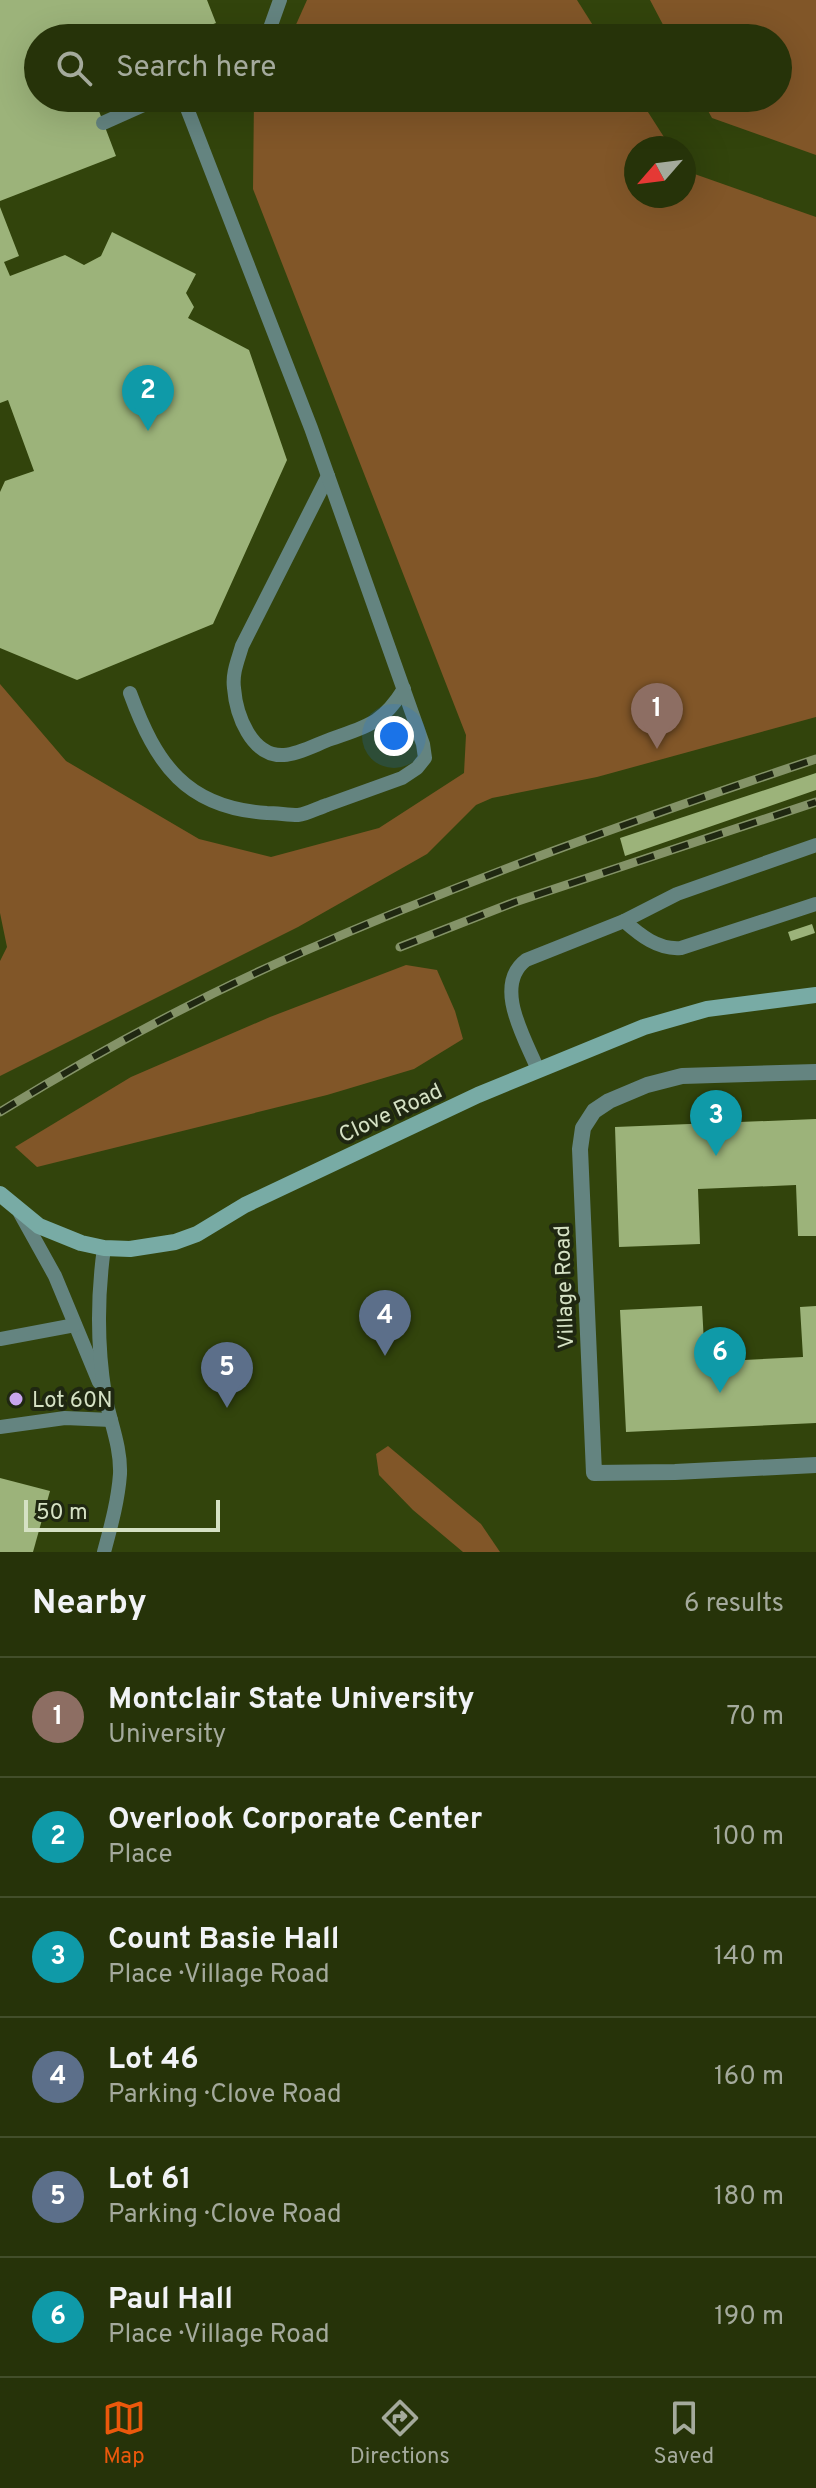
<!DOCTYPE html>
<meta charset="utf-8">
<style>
body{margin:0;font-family:Overpass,sans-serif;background:#2e3b12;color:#f1f3f6}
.compass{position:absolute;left:624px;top:136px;width:72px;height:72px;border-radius:50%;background:#263309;box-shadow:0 8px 32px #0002;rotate:242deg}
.scale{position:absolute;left:24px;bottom:20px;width:196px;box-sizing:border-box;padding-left:8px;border:4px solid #d5e1c4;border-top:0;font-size:22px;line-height:28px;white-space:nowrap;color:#d5e1c4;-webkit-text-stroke:6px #1f2711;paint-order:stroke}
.you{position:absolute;left:394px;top:736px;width:28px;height:28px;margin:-20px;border:6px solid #fff;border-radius:50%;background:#1a73e8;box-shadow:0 0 0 12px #1a73e833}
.badge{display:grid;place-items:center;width:52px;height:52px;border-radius:50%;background:#ea580c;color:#fff;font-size:26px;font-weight:700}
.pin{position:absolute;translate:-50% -66px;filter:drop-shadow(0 2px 4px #0008)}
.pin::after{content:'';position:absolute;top:42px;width:28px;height:24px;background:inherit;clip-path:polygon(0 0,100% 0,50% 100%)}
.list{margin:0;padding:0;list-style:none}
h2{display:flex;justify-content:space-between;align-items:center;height:104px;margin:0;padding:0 32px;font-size:34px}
h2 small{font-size:26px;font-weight:400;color:#a4aa9c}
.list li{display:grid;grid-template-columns:52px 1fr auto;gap:24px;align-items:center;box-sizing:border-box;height:120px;padding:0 32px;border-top:2px solid #424e2a}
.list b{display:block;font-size:30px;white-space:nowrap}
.list p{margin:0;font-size:26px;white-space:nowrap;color:#a4aa9c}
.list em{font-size:26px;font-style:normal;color:#a4aa9c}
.icon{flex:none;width:44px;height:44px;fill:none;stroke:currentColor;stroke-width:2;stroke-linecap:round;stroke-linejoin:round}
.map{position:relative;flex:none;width:816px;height:1552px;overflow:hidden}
.search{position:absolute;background:#263309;box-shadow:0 8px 32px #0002;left:24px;right:24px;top:24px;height:88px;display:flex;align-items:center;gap:20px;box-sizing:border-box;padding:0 28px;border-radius:44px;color:#a4aa9c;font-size:30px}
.sheet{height:824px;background:#263309}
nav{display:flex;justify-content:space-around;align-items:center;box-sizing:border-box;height:112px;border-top:2px solid #424e2a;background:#263309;font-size:22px;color:#a4aa9c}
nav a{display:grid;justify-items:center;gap:4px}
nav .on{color:#ea580c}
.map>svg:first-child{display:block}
.green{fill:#815628}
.building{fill:#9cb37a}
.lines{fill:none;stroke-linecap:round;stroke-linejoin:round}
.lane{stroke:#648480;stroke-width:14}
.street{stroke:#648480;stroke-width:16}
.secondary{stroke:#78aba5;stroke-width:16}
.rail-casing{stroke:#849368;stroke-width:9}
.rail{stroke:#1f2711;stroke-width:6;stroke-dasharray:18;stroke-linecap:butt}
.poi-dot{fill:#c8a5ee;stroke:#1f2711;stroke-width:3}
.labels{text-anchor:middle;stroke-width:8;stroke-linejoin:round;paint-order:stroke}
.street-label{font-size:22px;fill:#d5e1c4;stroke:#1f2711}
.poi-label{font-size:22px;fill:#d5e1c4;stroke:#1f2711;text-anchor:start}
</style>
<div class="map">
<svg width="816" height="1552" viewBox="0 0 816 1552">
<rect width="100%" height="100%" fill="#32440c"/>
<g class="green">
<path d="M307 0H577L601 38H290Z"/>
<path d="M650 0H816V155L712 118 701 98H778V38H670Z"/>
<path d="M254 98H639L671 148H636V196H684V168L686 171 816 217V717L597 777 492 798 476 805 427 854 298 927 0 1076V961L7 947 0 913V684L66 761 199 839 271 857 379 828 464 773 466 735 253 189Z"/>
<path d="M406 965 437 970 455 1011 463 1039 414 1069 327 1095 37 1167 15 1147 131 1077 270 1017Z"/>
<path d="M388 1446 481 1524 500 1552H463L413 1510 379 1475 376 1454Z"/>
</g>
<g class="building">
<path d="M0 0H207L216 23 195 31 198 38H38V98H94L116 156 0 201Z"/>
<path d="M0 207 19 256 4 262 10 276 65 255 84 265 101 256 112 232 196 274 186 293 194 307 188 318 249 350 287 460 213 624 77 680 0 648V492L5 481 34 471 8 400 0 403Z"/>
<path d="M816 773V790L625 856 620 838Z"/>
<path d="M812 924 815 933 791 941 788 932Z"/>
<path d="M816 1119V1236H798L796 1185 698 1189 700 1244 619 1247 615 1127Z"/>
<path d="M702 1306 705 1362 803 1357 800 1307 816 1306V1423L626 1432 620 1310Z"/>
<path d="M0 1478 50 1491 33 1552H0Z"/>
</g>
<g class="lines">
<g class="lane">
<path d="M260 38 270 28 280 0"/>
<path d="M103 123 159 98"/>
<path d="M328 476 242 646C238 660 232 673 234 688 236 714 251 757 284 755 299 754 317 744 331 739 368 726 382 724 404 689"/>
<path d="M130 693C156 764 186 808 267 813 277 813 288 815 298 815 307 814 318 808 327 805 352 796 377 787 402 778L417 768 425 758 423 744 311 428 183 98"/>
<path d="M624 921C640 935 658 950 681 948L816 904"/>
<path d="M538 1070C526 1040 492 986 526 960L624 921 677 894 816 845"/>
<path d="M20 1213 55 1276 99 1382"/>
<path d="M104 1248C97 1298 97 1345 105 1395 110 1422 121 1446 120 1474 118 1501 111 1526 104 1552"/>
<path d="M0 1339 75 1325"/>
<path d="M0 1427 65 1418 111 1420"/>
</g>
<path class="street" d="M816 1072 682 1076 647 1085 609 1101 594 1111 583 1128 580 1149 594 1473 675 1472 816 1465"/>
<path class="secondary" d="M0 1194 39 1226 81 1243 104 1248 130 1249 175 1242 197 1234 245 1205 478 1095 644 1027 707 1009 816 995"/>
<defs>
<g id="rail">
<path d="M400 947 515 902 816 802"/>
<path d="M0 1112C96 1053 197 998 300 953 468 879 642 817 816 759"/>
</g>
</defs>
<use href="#rail" class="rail-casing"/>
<use href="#rail" class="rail"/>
</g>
<circle class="poi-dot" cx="16" cy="1399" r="8"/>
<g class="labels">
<g class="street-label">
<text transform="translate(390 1112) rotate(-25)" y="8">Clove Road</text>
<text transform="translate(563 1287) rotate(-92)" y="8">Village Road</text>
</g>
<g class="poi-label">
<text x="32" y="1407">Lot 60N</text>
</g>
</g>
</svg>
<svg class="compass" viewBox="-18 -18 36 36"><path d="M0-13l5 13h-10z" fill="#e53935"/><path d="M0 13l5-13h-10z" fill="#a4aa9c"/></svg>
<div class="scale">50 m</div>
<div class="you"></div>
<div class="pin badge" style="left:657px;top:749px;background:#8d6e63">1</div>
<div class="pin badge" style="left:148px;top:431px;background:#0f9aa8">2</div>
<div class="pin badge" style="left:716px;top:1156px;background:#0f9aa8">3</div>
<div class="pin badge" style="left:385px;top:1356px;background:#5c6f8a">4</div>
<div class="pin badge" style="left:227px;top:1408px;background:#5c6f8a">5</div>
<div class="pin badge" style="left:720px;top:1393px;background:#0f9aa8">6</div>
<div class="search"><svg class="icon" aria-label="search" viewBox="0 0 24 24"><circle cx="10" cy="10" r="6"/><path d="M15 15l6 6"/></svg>Search here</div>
</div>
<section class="sheet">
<h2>Nearby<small>6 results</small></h2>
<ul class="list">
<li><span class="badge" style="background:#8d6e63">1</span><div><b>Montclair State University</b><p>University</p></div><em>70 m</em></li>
<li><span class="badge" style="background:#0f9aa8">2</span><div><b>Overlook Corporate Center</b><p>Place</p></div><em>100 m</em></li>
<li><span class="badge" style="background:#0f9aa8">3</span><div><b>Count Basie Hall</b><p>Place · Village Road</p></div><em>140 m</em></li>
<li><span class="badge" style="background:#5c6f8a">4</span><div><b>Lot 46</b><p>Parking · Clove Road</p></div><em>160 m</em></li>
<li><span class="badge" style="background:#5c6f8a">5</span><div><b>Lot 61</b><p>Parking · Clove Road</p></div><em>180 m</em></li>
<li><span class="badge" style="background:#0f9aa8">6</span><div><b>Paul Hall</b><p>Place · Village Road</p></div><em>190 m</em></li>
</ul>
</section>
<nav>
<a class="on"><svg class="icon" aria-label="map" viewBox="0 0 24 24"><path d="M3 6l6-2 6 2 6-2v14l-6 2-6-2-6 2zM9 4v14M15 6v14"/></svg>Map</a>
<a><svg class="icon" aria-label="directions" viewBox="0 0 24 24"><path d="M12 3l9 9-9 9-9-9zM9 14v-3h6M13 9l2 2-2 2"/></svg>Directions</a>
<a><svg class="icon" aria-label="saved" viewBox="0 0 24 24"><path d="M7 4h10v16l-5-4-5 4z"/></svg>Saved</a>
</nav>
